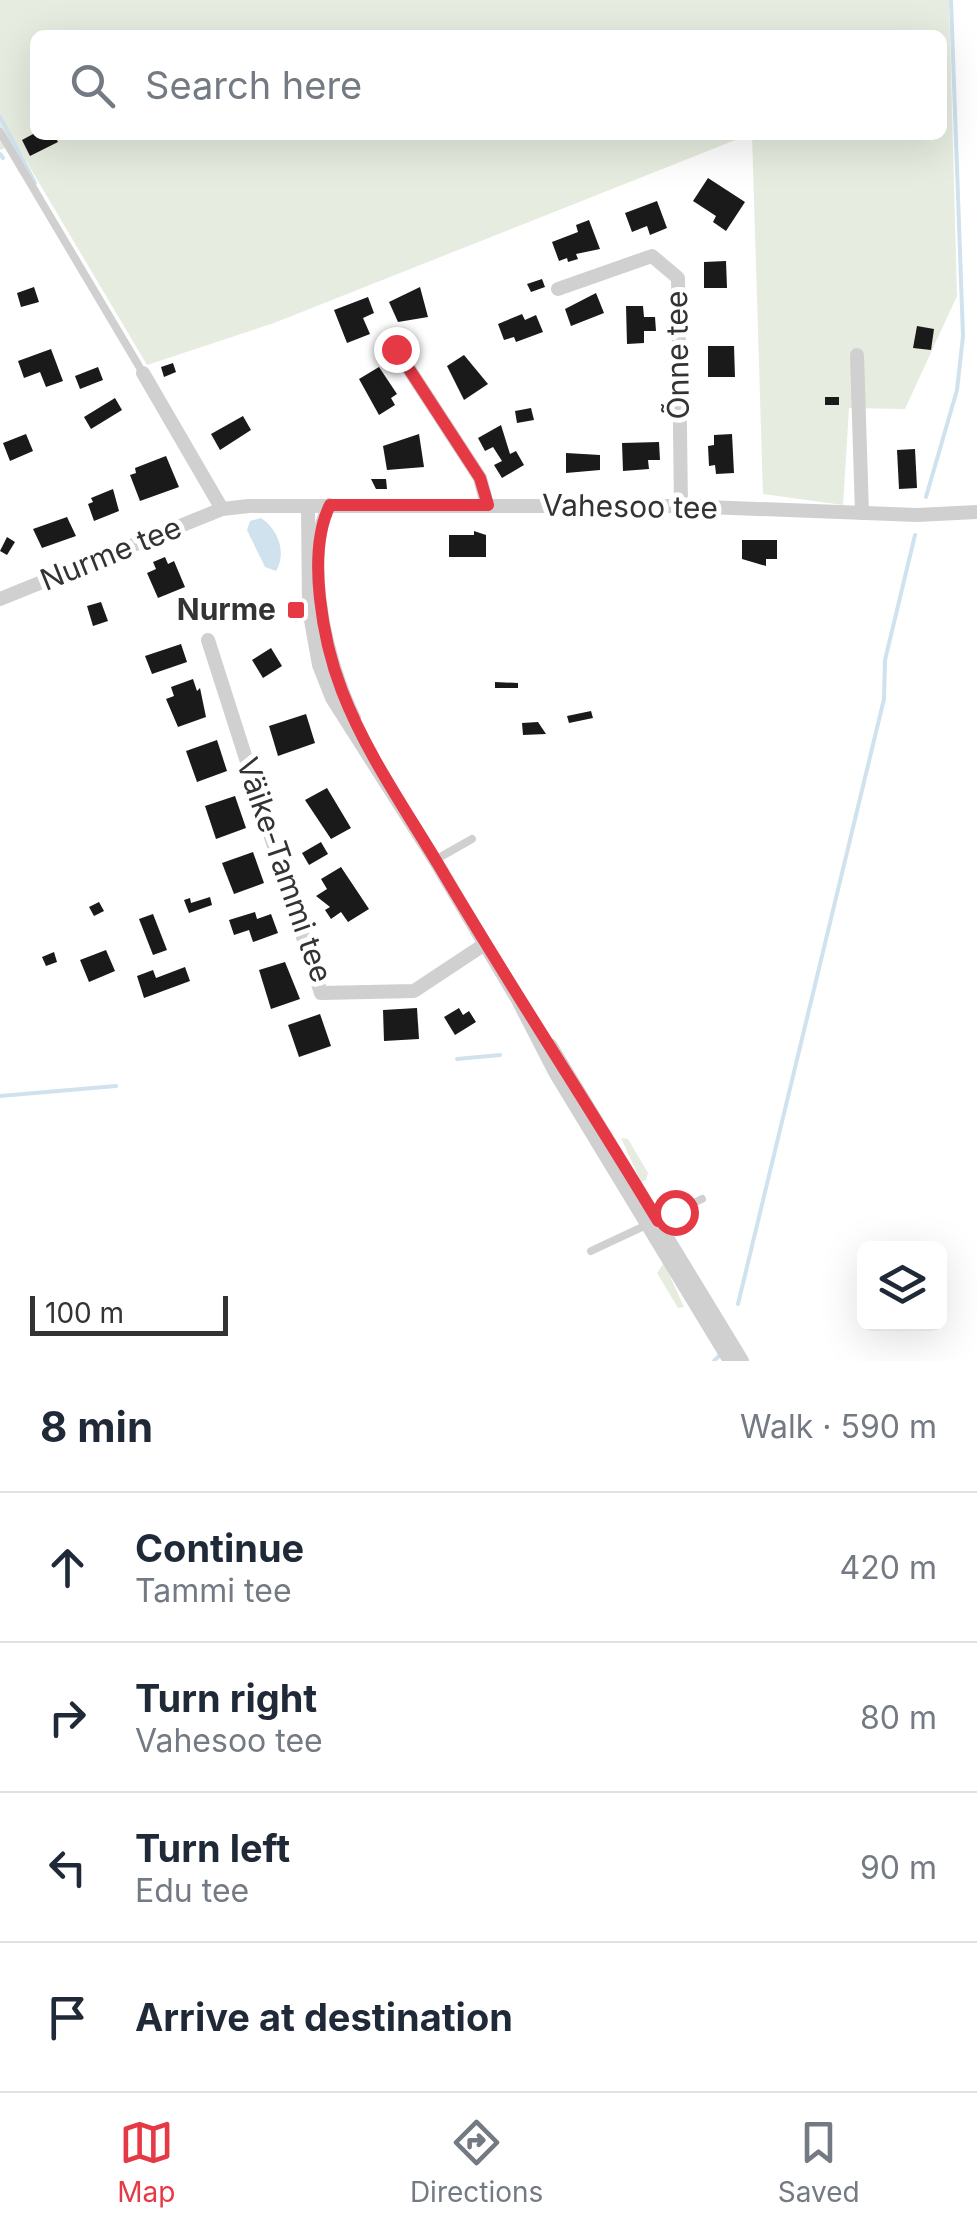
<!DOCTYPE html>
<meta charset="utf-8">
<style>
body{margin:0;font-family:Inter,sans-serif;background:#f6f6f7;color:#1f2937}
.controls{position:absolute;right:30px;bottom:30px;display:grid;overflow:hidden;border-radius:15px;box-shadow:0 10px 40px #0002}
.controls button{width:90px;height:90px;display:grid;place-items:center;padding:0;border:0;border-bottom:2px solid #e0e1e3;background:#fff;color:#1f2937;font:50px sans-serif}
.scale{position:absolute;left:30px;bottom:25px;width:198px;box-sizing:border-box;padding-left:10px;border:5px solid #333;border-top:0;font-size:28px;line-height:35px;white-space:nowrap;color:#333;-webkit-text-stroke:8px #fff;paint-order:stroke}
.stop{position:absolute;width:30px;height:30px;margin:-22px;border:8px solid #e63946;border-radius:50%;background:#fff}
.stop.end{background:#e63946;border-color:#fff;box-shadow:0 2px 10px #0008}
.list{margin:0;padding:0;list-style:none}
h2{display:flex;justify-content:space-between;align-items:center;height:130px;margin:0;padding:0 40px;font-size:42px}
h2 small{font-size:32px;font-weight:400;color:#747a83}
.list li{display:grid;grid-template-columns:65px 1fr auto;gap:30px;align-items:center;box-sizing:border-box;height:150px;padding:0 40px;border-top:2px solid #e0e1e3}
.list b{display:block;font-size:38px;white-space:nowrap}
.list p{margin:0;font-size:32px;white-space:nowrap;color:#747a83}
.list em{font-size:32px;font-style:normal;color:#747a83}
.icon{flex:none;width:55px;height:55px;fill:none;stroke:currentColor;stroke-width:2;stroke-linecap:round;stroke-linejoin:round}
.map{position:relative;flex:none;width:977px;height:1361px;overflow:hidden}
.search{position:absolute;background:#fff;box-shadow:0 10px 40px #0002;left:30px;right:30px;top:30px;height:110px;display:flex;align-items:center;gap:25px;box-sizing:border-box;padding:0 35px;border-radius:15px;color:#747a83;font-size:38px}
.sheet{height:730px;background:#fff}
nav{display:flex;justify-content:space-around;align-items:center;box-sizing:border-box;height:140px;border-top:2px solid #e0e1e3;background:#fff;font-size:28px;color:#747a83}
nav a{display:grid;justify-items:center;gap:5px}
nav .on{color:#e63946}
.map>svg:first-child{display:block}
.green{fill:#e6ecdf}
.water{fill:#cfe2ee}
.lines{fill:none;stroke-linecap:round;stroke-linejoin:round}
.stream{stroke:#cfe2ee;stroke-width:4}
.building{fill:#1a1a1a}
.lane{stroke:#d0d0d0;stroke-width:8}
.street{stroke:#d0d0d0;stroke-width:14}
.route{stroke:#e63946;stroke-width:12}
.poi-dot{fill:#e63946;stroke:#fff;stroke-width:4}
.labels{text-anchor:middle;stroke-width:10;stroke-linejoin:round;paint-order:stroke}
.street-label{font-size:30px;fill:#333;stroke:#fff}
.poi-label{font-size:30px;font-weight:bold;fill:#333;stroke:#fff;text-anchor:end}
</style>
<div class="map">
<svg width="977" height="1361" viewBox="0 0 977 1361">
<rect width="100%" height="100%" fill="#fff"/>
<g class="green">
<path d="M0 0H949L957 296 905 409 849 408 843 505 763 494 752 135H942V35H35V135H748L274 323 147 365 16 144 0 150Z"/>
<path d="M621 1138 628 1139 648 1173 646 1180 641 1182Z"/>
<path d="M664 1263 684 1307 678 1308 657 1273Z"/>
</g>
<path class="water" d="M261 518C278 529 287 553 276 571L265 567 247 530 250 521Z"/>
<g class="lines">
<g class="stream">
<path d="M0 117 35 183"/>
<path d="M0 154 3 158"/>
<path d="M926 497 957 390 963 336 951 0"/>
<path d="M457 1059 500 1055"/>
<path d="M0 1096 116 1086"/>
<path d="M738 1304 884 699 885 660 915 535"/>
<path d="M714 1361 719 1356"/>
</g>
</g>
<g class="building">
<path d="M35 133 54 135 58 142 30 156 22 140Z"/>
<path d="M708 178 745 202 726 231 713 222 716 216 693 201Z"/>
<path d="M657 201 667 228 650 235 647 226 632 232 625 213Z"/>
<path d="M589 220 600 249 576 254 578 259 568 262 567 258 559 261 552 242 578 232 576 225Z"/>
<path d="M726 261 727 288H704V262Z"/>
<path d="M542 279 545 287 531 292 527 284Z"/>
<path d="M34 287 39 302 21 307 17 293Z"/>
<path d="M420 287 428 317 398 322 389 302Z"/>
<path d="M596 293 604 313 571 326 565 309Z"/>
<path d="M368 297 374 313 363 318 370 334 347 343 334 310Z"/>
<path d="M626 306H643L644 317H655L656 331H644V343L627 344Z"/>
<path d="M522 314 525 320 536 315 543 332 516 342 514 337 504 340 498 324Z"/>
<path d="M917 326 934 329 931 350 913 348Z"/>
<path d="M708 346H734L735 377H708Z"/>
<path d="M51 349 63 381 46 387 40 372 24 378 18 361Z"/>
<path d="M464 355 488 384 464 400 447 366Z"/>
<path d="M173 363 176 372 164 377 161 367Z"/>
<path d="M98 367 103 380 80 389 75 376Z"/>
<path d="M379 367 397 394 391 398 395 405 379 415 359 379Z"/>
<rect x="825" y="397" width="14" height="8"/>
<path d="M115 398 122 410 91 429 84 417Z"/>
<path d="M531 408 534 420 517 423 515 411Z"/>
<path d="M243 416 251 430 220 450 211 434Z"/>
<path d="M501 425 510 454 516 451 524 465 502 478 494 465 502 461 493 447 485 451 478 438Z"/>
<path d="M26 434 33 451 10 461 3 443Z"/>
<path d="M419 434 424 467 387 470 383 446Z"/>
<path d="M732 434 734 473 716 474 715 465 709 466 708 446 714 445V435Z"/>
<path d="M659 442 660 460H648L649 469 623 471 622 443Z"/>
<path d="M915 449 917 488 899 489 897 450Z"/>
<path d="M566 453 600 455V470L566 473Z"/>
<path d="M166 456 179 487 140 501 130 475 136 473 135 468Z"/>
<path d="M371 479H386L387 489H376Z"/>
<path d="M113 489 119 511 94 521 88 504 93 502 91 498Z"/>
<path d="M67 517 76 536 42 548 33 529Z"/>
<path d="M474 531 486 535V557H449V535H474Z"/>
<path d="M7 537 15 542 7 555 0 551Z"/>
<path d="M742 540H777V559H766V566L742 559Z"/>
<path d="M165 557 168 564 174 561 185 587 158 598 147 573 156 569 153 562Z"/>
<path d="M101 602 108 621 93 626 87 606Z"/>
<path d="M181 644 187 662 152 674 145 656Z"/>
<path d="M271 648 282 666 263 678 252 660Z"/>
<path d="M193 679 197 691 200 688 206 717 178 727 166 699 174 696 171 687Z"/>
<path d="M495 682 518 683V688H495Z"/>
<path d="M591 711 593 718 569 723 567 716Z"/>
<path d="M306 714 315 743 278 756 269 726Z"/>
<path d="M538 722 546 734 523 735 522 723Z"/>
<path d="M217 740 227 771 197 782 186 751Z"/>
<path d="M327 788 351 828 331 839 305 800Z"/>
<path d="M235 796 246 828 216 839 205 806Z"/>
<path d="M321 842 328 854 309 865 302 853Z"/>
<path d="M253 852 264 883 234 894 222 863Z"/>
<path d="M341 867 369 909 348 922 341 912 331 919 325 910 330 907 316 896 327 889 321 879Z"/>
<path d="M210 897 212 905 189 913 184 900 190 898 191 903Z"/>
<path d="M99 902 104 911 94 916 89 907Z"/>
<path d="M255 912 257 919 271 914 278 933 253 942 249 930 234 935 229 920Z"/>
<path d="M153 914 167 950 153 955 139 919Z"/>
<path d="M106 950 115 971 89 982 80 960Z"/>
<path d="M54 952 57 962 46 966 42 957Z"/>
<path d="M285 962 300 999 271 1009 259 970Z"/>
<path d="M185 967 190 981 144 998 137 976 153 970 156 978Z"/>
<path d="M417 1008 419 1039 384 1041 383 1010Z"/>
<path d="M459 1008 463 1015 469 1011 476 1022 455 1035 444 1017Z"/>
<path d="M320 1014 331 1046 299 1057 288 1025Z"/>
</g>
<g class="lines">
<g class="lane">
<path d="M0 132 143 373"/>
<path d="M435 860 472 839"/>
<path d="M591 1251 702 1199"/>
</g>
<g class="street">
<path d="M558 289 652 256 678 278 681 506"/>
<path d="M396 349 480 478 487 505"/>
<path d="M857 355 862 513"/>
<path d="M143 373 222 509"/>
<path d="M329 505C302 562 327 663 354 718"/>
<path d="M308 506 309 609 319 665 332 698 435 860 518 1000 555 1072 730 1361"/>
<path d="M0 599 222 509 249 506H681L917 515 977 512"/>
<path d="M208 640 321 993 414 991 485 944"/>
<path d="M550 1045 742 1361"/>
</g>
</g>
<g class="lines">
<path class="route" d="M396 349 480 478 488 505H330C306 553 323 642 342 691 366 753 404 807 438 864 509 985 586 1101 658 1221L675 1212"/>
</g>
<rect class="poi-dot" x="286" y="600" width="20" height="20" rx="5"/>
<g class="labels">
<g class="street-label">
<text transform="translate(678 355) rotate(-91)" y="10">Õnne tee</text>
<text transform="translate(630 507) rotate(1)" y="10">Vahesoo tee</text>
<text transform="translate(111 554) rotate(-22)" y="10">Nurme tee</text>
<text transform="translate(284 870) rotate(71)" y="10">Väike-Tammi tee</text>
</g>
<g class="poi-label">
<text x="276" y="620">Nurme</text>
</g>
</g>
</svg>
<div class="controls">
<button><svg class="icon" aria-label="layers" viewBox="0 0 24 24"><path d="M12 4l9 5-9 5-9-5zM3 14l9 5 9-5"/></svg></button>
</div>
<div class="scale">100 m</div>
<div class="stop" style="left:675px;top:1212px"></div>
<div class="stop end" style="left:396px;top:349px"></div>
<div class="search"><svg class="icon" aria-label="search" viewBox="0 0 24 24"><circle cx="10" cy="10" r="6"/><path d="M15 15l6 6"/></svg>Search here</div>
</div>
<section class="sheet">
<h2>8 min<small>Walk · 590 m</small></h2>
<ul class="list">
<li><svg class="icon" aria-label="ahead" viewBox="0 0 24 24"><path d="M12 20V5M6 11l6-6 6 6"/></svg><div><b>Continue</b><p>Tammi tee</p></div><em>420 m</em></li>
<li><svg class="icon" aria-label="right" viewBox="0 0 24 24"><path d="M7 20v-9h11M14 6l5 5-5 5"/></svg><div><b>Turn right</b><p>Vahesoo tee</p></div><em>80 m</em></li>
<li><svg class="icon" aria-label="left" viewBox="0 0 24 24"><path d="M17 20v-9H6M10 6l-5 5 5 5"/></svg><div><b>Turn left</b><p>Edu tee</p></div><em>90 m</em></li>
<li><svg class="icon" aria-label="arrive" viewBox="0 0 24 24"><path d="M6 21V4h12l-3 4 3 4H6"/></svg><div><b>Arrive at destination</b></div></li>
</ul>
</section>
<nav>
<a class="on"><svg class="icon" aria-label="map" viewBox="0 0 24 24"><path d="M3 6l6-2 6 2 6-2v14l-6 2-6-2-6 2zM9 4v14M15 6v14"/></svg>Map</a>
<a><svg class="icon" aria-label="directions" viewBox="0 0 24 24"><path d="M12 3l9 9-9 9-9-9zM9 14v-3h6M13 9l2 2-2 2"/></svg>Directions</a>
<a><svg class="icon" aria-label="saved" viewBox="0 0 24 24"><path d="M7 4h10v16l-5-4-5 4z"/></svg>Saved</a>
</nav>
